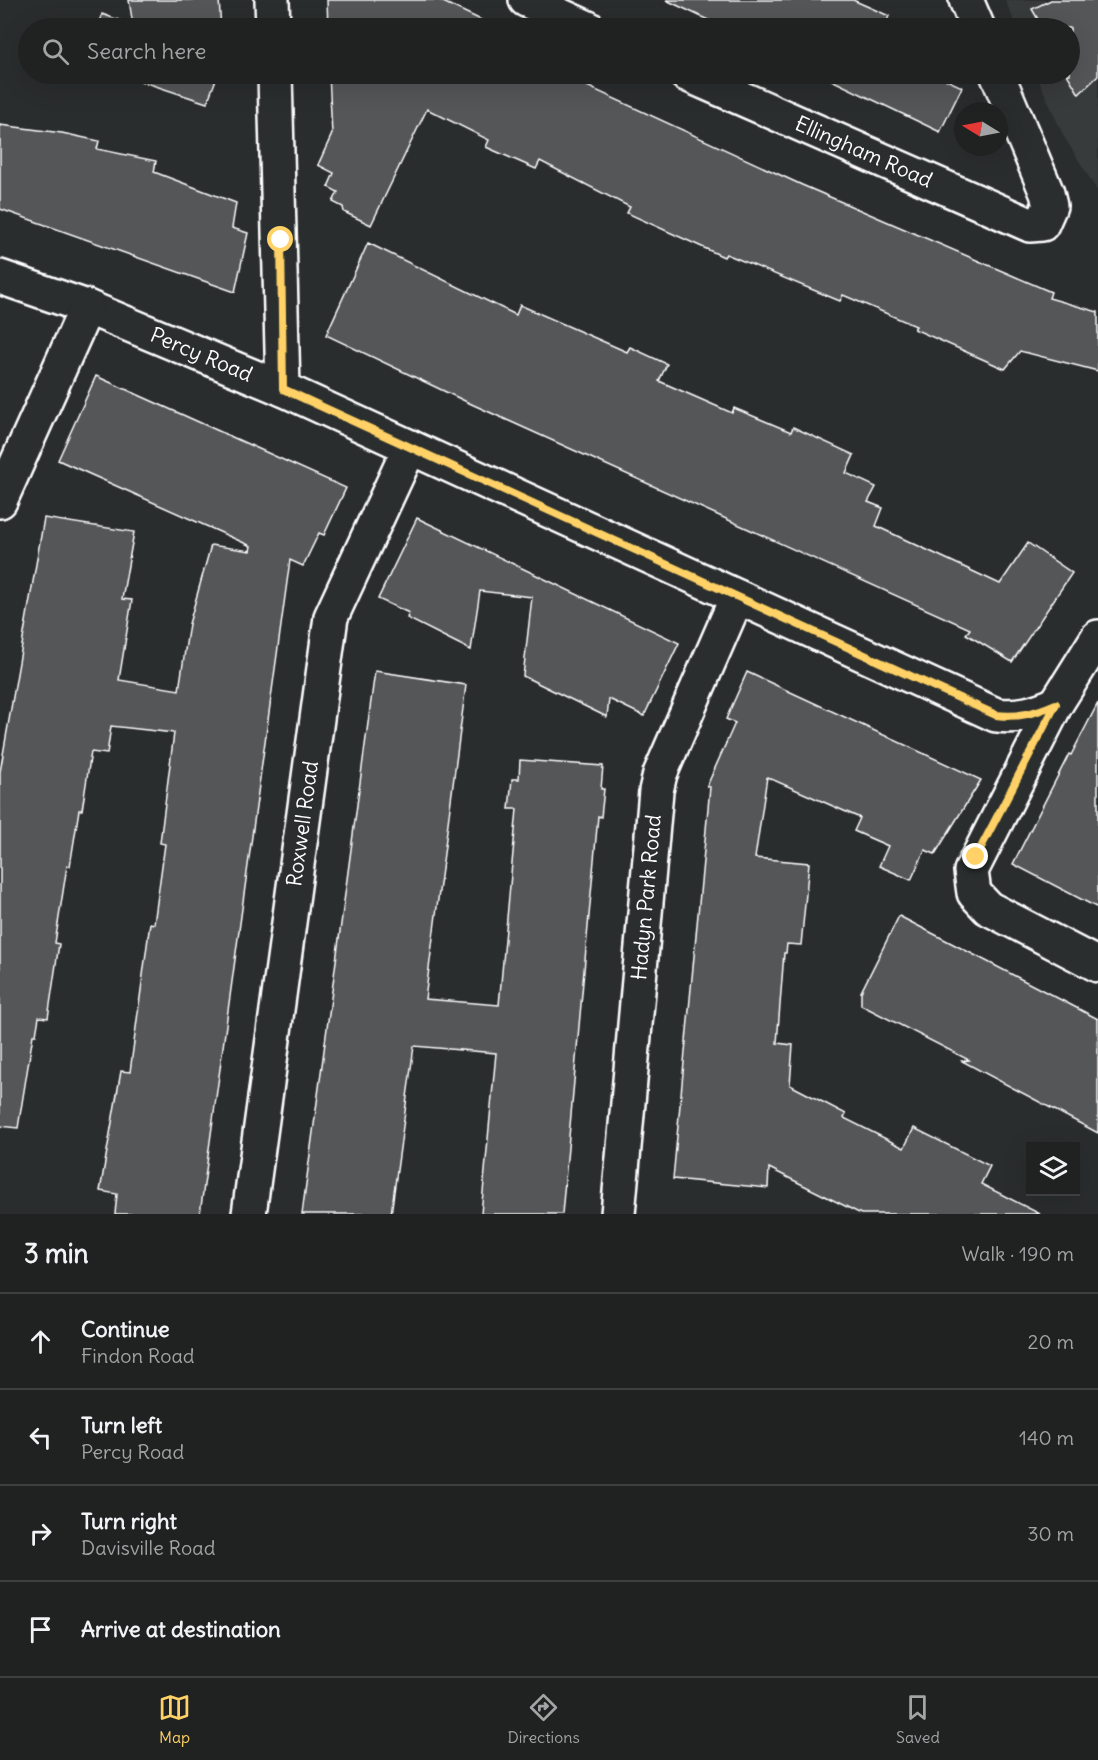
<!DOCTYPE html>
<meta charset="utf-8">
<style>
body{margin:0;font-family:Delius,sans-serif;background:#282a2a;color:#f1f3f6}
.controls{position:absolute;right:18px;bottom:18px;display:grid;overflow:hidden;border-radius:0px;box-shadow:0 6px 24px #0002}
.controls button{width:54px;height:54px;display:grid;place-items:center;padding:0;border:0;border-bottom:2px solid #3d3f40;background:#202222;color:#f1f3f6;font:30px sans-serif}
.compass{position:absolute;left:954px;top:102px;width:54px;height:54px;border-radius:50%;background:#202222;box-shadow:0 6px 24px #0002;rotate:280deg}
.stop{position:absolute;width:18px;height:18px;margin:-14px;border:4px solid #ffd166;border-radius:50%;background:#fff}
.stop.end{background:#ffd166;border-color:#fff;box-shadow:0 2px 6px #0008}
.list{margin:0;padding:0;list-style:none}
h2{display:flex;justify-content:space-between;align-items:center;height:78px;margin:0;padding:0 24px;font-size:26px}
h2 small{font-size:20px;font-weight:400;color:#a2a4a5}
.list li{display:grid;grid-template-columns:39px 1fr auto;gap:18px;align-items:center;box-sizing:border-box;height:96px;padding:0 24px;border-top:2px solid #3d3f40}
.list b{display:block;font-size:22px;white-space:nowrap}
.list p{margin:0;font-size:20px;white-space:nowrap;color:#a2a4a5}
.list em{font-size:20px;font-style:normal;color:#a2a4a5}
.icon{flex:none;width:33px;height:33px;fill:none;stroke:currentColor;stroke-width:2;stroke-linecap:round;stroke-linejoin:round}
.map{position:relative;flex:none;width:1098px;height:1214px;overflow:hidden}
.search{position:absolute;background:#202222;box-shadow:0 6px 24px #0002;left:18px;right:18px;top:18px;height:66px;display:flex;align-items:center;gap:15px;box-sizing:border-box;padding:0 21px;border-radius:33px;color:#a2a4a5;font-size:22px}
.sheet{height:462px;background:#202222}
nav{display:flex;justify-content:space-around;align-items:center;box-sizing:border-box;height:84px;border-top:2px solid #3d3f40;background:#202222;font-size:16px;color:#a2a4a5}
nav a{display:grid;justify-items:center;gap:3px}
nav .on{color:#ffd166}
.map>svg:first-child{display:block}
.built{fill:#373a3b}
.building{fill:#555758;stroke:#fff;stroke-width:1.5}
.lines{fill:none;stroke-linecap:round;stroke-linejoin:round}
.minor-casing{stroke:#fff;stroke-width:38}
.minor{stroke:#2a2d2e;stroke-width:33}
.route{stroke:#ffd166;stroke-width:8}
.labels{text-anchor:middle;stroke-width:4.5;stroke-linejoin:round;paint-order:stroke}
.street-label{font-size:21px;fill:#fff;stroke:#2a2d2e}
</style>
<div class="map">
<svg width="1098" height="1214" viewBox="0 0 1098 1214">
<rect width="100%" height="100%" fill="#2a2d2e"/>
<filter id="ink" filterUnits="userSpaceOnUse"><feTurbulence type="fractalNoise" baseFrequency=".0167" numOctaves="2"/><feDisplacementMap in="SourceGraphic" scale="12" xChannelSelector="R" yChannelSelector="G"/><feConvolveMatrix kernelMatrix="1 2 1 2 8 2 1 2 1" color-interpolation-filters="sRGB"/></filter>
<g filter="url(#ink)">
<path class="built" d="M1005 0H1098V192L1063 135 1036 74H1070V28H1017Z"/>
<g class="building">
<path d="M129 0H219L221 28H93L95 22 100 23 102 14 133 25Z"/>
<path d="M327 0H439L498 28H328Z"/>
<path d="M666 0H853L889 16 884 28H725Z"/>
<path d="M1051 0H1098V76L1079 94 1067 74H1070V28H1043L1032 9Z"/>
<path d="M119 74H218L207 103Z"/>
<path d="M329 74H561L802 185 1051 292 1049 298 1098 312V371L1020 351 1005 369 914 329 916 326 843 295 840 301 726 254 724 257 627 213 630 207 540 161 536 169 486 147 489 140 427 109 371 225 344 212 343 207 333 202 338 192 328 187 334 173 318 165 332 134Z"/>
<path d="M819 74H934L962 87 940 132Z"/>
<path d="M0 125 62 133 99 141 97 149 156 161 154 172 236 203 232 228 248 233 235 292 0 209Z"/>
<path d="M368 243 516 315 520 305 627 352 630 347 667 364 659 381 732 413 734 408 791 432 793 427 854 455 846 473 876 487 868 502 883 508 876 526 1000 584 1028 543 1072 573 1012 662 966 634 970 629 467 402 326 335Z"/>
<path d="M96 376 346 488 324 535 319 533 303 566 290 560 200 1214H115L117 1194 100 1191 121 1071 130 1072 150 923 154 924 165 844 160 843 174 733 111 726 107 754 91 752 82 810H79L70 866H67L55 943 59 944 48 1018 39 1017 36 1035H33L18 1128 0 1126V772L44 518 134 532 122 599 132 600 119 680 179 690 189 624 211 545 250 551 251 546 58 460Z"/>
<path d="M417 518 679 643 644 716 609 699 607 717 523 676 532 597 480 591 471 650 407 618 409 613 378 599Z"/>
<path d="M375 671 466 685 425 999 499 1005 517 809H509L512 779H519L520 760 603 766 601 789H604L601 817 598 816 562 1214H481L496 1053 414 1046 391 1214H302Z"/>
<path d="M747 672 981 780 935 854 925 850 911 880 879 866 888 846 854 831 860 818 767 777 755 858 809 863 801 945 787 944 786 953H784L777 1043 793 1045 790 1085 846 1114 844 1118 904 1148 914 1128 990 1166 981 1184 1040 1214H861L769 1168 768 1188 673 1179 710 787 707 786 735 723 726 719Z"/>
<path d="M1098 703V908L1013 864 1069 754 1071 755Z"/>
<path d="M899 916 1098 1019V1133L962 1061 969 1060 861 1005V992Z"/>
</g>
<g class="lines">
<defs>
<g id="minor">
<path d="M272 0 273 28"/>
<path d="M526 0 588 28"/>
<path d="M966 0 978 28"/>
<path d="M275 74 283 389"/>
<path id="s1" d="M686 74 1030 225 1042 224 1050 206 1047 193 997 74"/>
<path id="s2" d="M0 277 87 307 283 389 996 715C1019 718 1035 713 1056 704"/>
<path d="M0 501 87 307"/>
<path d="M1098 637 1056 704 971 871 974 893 988 908 1098 965"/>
<path id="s3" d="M249 1214 331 617 410 447"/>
<path id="s4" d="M618 1214 656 791 660 774 737 597"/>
</g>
</defs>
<use href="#minor" class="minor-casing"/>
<use href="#minor" class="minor"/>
</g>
</g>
<g class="lines" filter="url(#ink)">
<path class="route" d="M281 240 283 389 996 715C1019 718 1035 713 1056 704L976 857"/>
</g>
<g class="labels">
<g class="street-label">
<text dy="7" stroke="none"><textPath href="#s1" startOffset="194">Ellingham Road</textPath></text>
<text dy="7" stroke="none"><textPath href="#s2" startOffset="216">Percy Road</textPath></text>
<text dy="7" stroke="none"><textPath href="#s3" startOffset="394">Roxwell Road</textPath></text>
<text dy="7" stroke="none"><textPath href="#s4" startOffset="318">Hadyn Park Road</textPath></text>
</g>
</g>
</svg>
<div class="controls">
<button><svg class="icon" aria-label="layers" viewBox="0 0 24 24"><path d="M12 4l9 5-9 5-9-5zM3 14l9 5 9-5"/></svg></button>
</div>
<svg class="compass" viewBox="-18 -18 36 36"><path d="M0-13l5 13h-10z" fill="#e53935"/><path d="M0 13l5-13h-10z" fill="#a2a4a5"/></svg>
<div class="stop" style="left:281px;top:240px"></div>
<div class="stop end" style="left:976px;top:857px"></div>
<div class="search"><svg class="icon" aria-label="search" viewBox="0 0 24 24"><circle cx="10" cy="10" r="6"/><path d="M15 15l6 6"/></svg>Search here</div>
</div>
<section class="sheet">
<h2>3 min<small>Walk · 190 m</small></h2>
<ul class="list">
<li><svg class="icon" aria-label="ahead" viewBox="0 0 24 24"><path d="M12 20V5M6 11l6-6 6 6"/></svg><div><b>Continue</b><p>Findon Road</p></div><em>20 m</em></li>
<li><svg class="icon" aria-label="left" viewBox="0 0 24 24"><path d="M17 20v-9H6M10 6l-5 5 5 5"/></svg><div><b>Turn left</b><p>Percy Road</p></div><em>140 m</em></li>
<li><svg class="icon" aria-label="right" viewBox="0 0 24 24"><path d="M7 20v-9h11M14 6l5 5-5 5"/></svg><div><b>Turn right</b><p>Davisville Road</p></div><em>30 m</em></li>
<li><svg class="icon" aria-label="arrive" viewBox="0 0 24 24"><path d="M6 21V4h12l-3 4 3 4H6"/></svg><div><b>Arrive at destination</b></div></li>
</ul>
</section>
<nav>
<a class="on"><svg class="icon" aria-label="map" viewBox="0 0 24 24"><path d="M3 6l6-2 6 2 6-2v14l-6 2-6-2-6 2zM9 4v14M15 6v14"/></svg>Map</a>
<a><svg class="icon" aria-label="directions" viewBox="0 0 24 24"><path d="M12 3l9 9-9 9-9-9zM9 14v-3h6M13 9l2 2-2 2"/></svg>Directions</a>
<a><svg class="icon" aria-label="saved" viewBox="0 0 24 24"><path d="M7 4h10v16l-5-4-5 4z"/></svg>Saved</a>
</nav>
